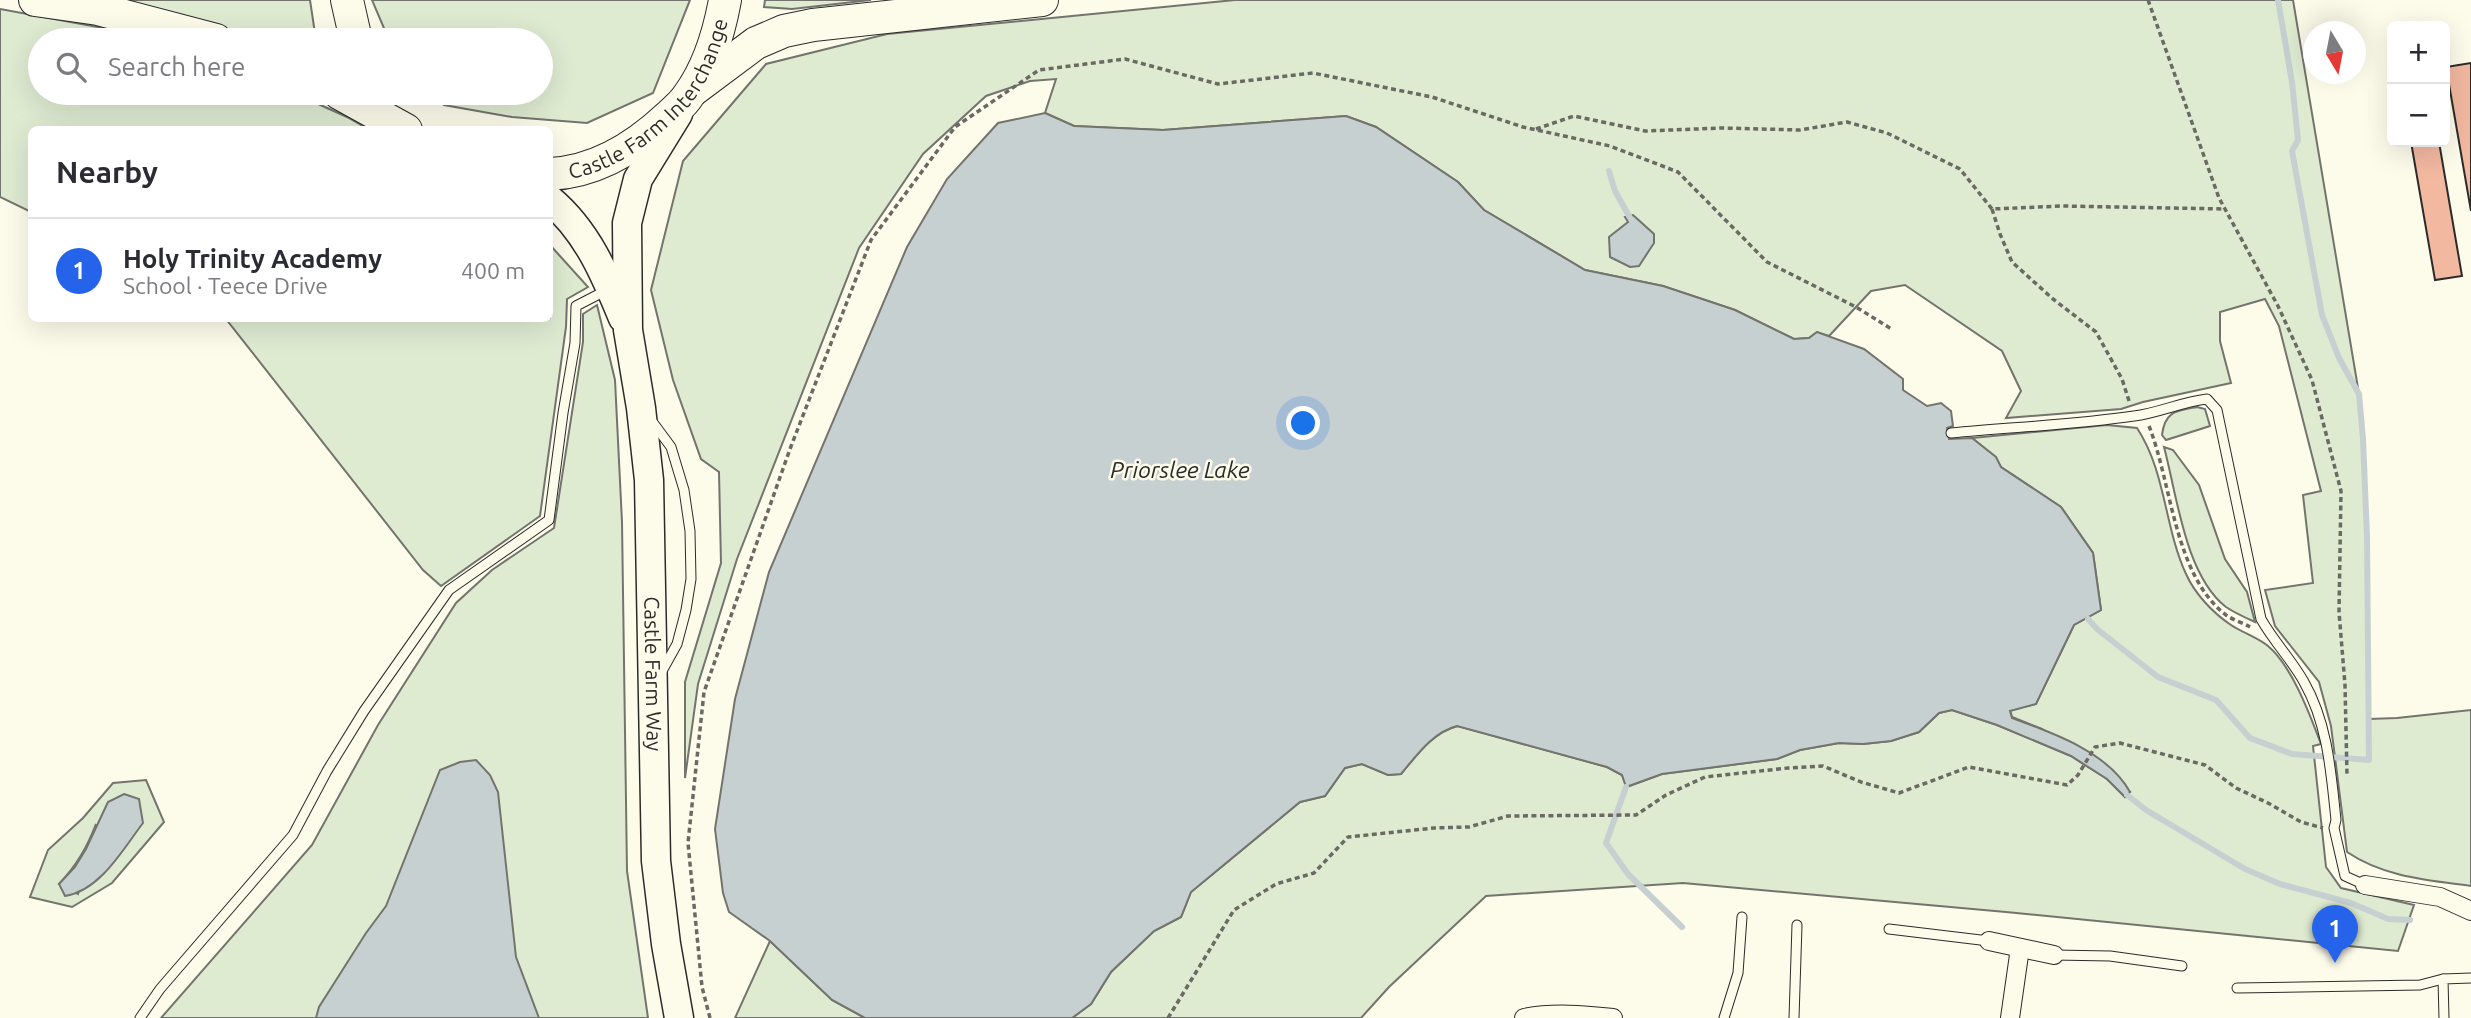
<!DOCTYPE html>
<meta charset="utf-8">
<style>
body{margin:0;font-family:Ubuntu,sans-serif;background:#f7f7f7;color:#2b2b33}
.controls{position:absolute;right:21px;top:21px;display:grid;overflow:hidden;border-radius:10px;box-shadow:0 7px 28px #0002}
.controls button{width:63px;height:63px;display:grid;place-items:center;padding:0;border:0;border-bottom:2px solid #e1e1e2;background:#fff;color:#2b2b33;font:35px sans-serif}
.compass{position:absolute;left:2303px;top:21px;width:63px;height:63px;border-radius:50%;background:#fff;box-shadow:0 7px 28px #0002;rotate:170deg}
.you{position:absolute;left:1304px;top:424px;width:24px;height:24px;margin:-18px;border:5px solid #fff;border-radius:50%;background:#1a73e8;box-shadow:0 0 0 10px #1a73e833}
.badge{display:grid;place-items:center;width:46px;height:46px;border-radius:50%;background:#2563eb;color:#fff;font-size:23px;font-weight:700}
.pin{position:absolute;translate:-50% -58px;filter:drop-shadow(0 2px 4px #0008)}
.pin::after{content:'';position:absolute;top:37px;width:24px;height:21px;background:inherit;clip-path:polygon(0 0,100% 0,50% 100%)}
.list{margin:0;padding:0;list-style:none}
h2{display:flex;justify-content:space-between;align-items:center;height:91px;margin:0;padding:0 28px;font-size:30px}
h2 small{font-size:23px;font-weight:400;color:#7c7c81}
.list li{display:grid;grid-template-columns:46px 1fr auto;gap:21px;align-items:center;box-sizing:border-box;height:105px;padding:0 28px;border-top:2px solid #e1e1e2}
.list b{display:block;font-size:26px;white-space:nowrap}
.list p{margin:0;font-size:23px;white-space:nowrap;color:#7c7c81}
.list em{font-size:23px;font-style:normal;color:#7c7c81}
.icon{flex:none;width:38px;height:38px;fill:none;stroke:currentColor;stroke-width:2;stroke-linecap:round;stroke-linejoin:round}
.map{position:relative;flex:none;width:2471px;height:1018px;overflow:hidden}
.search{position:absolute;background:#fff;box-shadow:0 7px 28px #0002;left:28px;top:28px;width:525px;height:77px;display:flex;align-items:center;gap:18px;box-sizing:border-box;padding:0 24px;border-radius:38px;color:#7c7c81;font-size:26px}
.panel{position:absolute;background:#fff;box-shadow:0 7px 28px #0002;left:28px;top:126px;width:525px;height:196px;border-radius:10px}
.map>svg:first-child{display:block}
.green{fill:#deebd1;stroke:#74746e;stroke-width:2;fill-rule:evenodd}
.water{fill:#c7d0d0;stroke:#74746e;stroke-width:2}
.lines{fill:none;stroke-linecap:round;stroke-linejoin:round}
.stream{stroke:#c7d0d0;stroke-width:6}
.building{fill:#f2b8a0;stroke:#2b2b2b;stroke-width:2}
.lane-casing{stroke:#2b2b2b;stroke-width:11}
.street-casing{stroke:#2b2b2b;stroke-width:20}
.primary-casing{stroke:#2b2b2b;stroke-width:31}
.highway-casing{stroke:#2b2b2b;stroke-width:34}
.path{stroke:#6a6964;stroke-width:3.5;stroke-dasharray:5 3.5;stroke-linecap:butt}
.lane{stroke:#fdfbea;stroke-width:9}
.street{stroke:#fdfbea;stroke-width:18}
.primary{stroke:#fdfbea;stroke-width:28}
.highway{stroke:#fdfbea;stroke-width:32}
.labels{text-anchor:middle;stroke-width:5;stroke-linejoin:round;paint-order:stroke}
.street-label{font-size:21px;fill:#2b2b2b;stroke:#fdfbea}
.water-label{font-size:23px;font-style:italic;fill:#2b2b2b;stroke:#fdfbea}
</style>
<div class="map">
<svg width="2471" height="1018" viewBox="0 0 2471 1018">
<rect width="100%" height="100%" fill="#fdfbea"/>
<g class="green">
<path d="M113 0H310L316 40H248Z"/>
<path d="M372 0H690L653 93 587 123 512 117 444 105 432 93H541V40H389Z"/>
<path d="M765 0H871L792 9 764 7Z"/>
<path d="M1235 0H2293L2359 394C2369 502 2368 610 2369 719L2397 718 2471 710V886C2427 880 2384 877 2347 852L2331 726 2319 682 2275 626 2265 590 2313 583 2303 495 2321 491 2279 326 2265 299 2220 312V341L2231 383 2143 402 2121 409 2006 418 2021 391 2002 351 1905 285 1871 291 1829 336 1817 332 1809 338 1794 339 1735 310 1663 286 1585 270 1484 210 1458 182 1376 127 1346 116 1163 130 1074 126 1045 113 1056 79 1030 81 986 96 923 154 859 248 737 559 698 684 685 778V682L721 563 719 472 701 459 673 380 651 290 683 161 766 64 887 34Z"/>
<path d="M0 9 168 40H40V93H294L347 117 368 129 32 130 31 212 0 197Z"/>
<path d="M550 245 588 287 567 299 566 327 540 516 441 586 423 570 226 319 550 318Z"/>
<path d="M597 305 615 380 622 522 627 871 648 1018H161L312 845 378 725 456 603 492 570 554 528 583 342V314Z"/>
<path d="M2197 407 2205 409 2210 426 2166 440 2162 435C2165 411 2176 411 2197 407Z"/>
<path d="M2107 425 2137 428C2166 472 2164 526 2186 574 2195 594 2213 613 2231 625 2243 633 2257 637 2268 646 2292 666 2310 715 2321 744L2313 746 2326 867 2341 888 2414 905 2398 951 2006 912 1683 883 1486 896 1389 987 1361 1018H1072L1091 1004 1111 972 1154 931 1181 917 1191 892 1300 802 1325 796 1345 768 1362 764 1388 775 1401 774C1417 755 1433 732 1458 726L1607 767 1622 775 1627 787 1662 774 1777 759 1800 750 1839 743 1863 744 1891 741 1919 732 1939 713 1952 710 1997 725 2071 756 2107 779 2125 797 2130 792 2042 729 2012 717 2010 710 2036 704 2074 625 2101 610 2093 553 2061 507 2001 467 1995 457 1972 438Z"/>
<path d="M2164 447 2173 450 2199 485 2225 559 2247 592 2255 622C2246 618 2235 613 2226 607 2185 575 2177 495 2164 447Z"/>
<path d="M146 780 164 822 112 883 72 907 30 897 48 850 83 818 113 783ZM96 824 78 894 59 884C77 865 87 847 96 824Z"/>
<path d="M770 941 832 1000 865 1018H735Z"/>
</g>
<g class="water">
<path d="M1045 113 1074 126 1163 130 1346 116 1376 127 1458 182 1484 210 1585 270 1663 286 1735 310 1794 339 1809 338 1817 332 1864 349 1903 379V390L1927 406 1941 403 1951 411 1953 426 1947 428 1949 439 1972 438 1996 457 2001 467 2061 507 2093 553 2101 610 2074 625 2036 704 2010 711 2012 718C2053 733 2108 752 2130 792L2125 797 2107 779 2071 756 1997 725 1952 710 1939 713 1919 732 1891 741 1863 744 1839 743 1800 750 1777 759 1662 774 1626 787 1622 775 1607 767 1457 726C1433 732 1417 755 1401 774L1388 775 1362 764 1345 768 1325 796 1300 802 1191 892 1181 917 1154 931 1111 972 1091 1004 1072 1018H865L832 1000 770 941 729 912 723 893 715 829 735 699 769 572 907 247 947 179 998 123Z"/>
<path d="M1633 215 1654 234V243L1639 266 1630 267 1610 257 1609 237 1628 222 1625 217Z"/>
<path d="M476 760 490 775 498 792 516 957 539 1018H316L319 1007 366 933 386 906 440 770 460 762Z"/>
<path d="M124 794 139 799 143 823C123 849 100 891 65 896L59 884 75 867 86 849 108 802Z"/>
</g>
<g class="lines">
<g class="stream">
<path d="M1609 171 1615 191 1629 216"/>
<path d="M2088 619 2097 629 2158 677 2216 700 2250 738 2292 754 2369 760 2367 537 2363 439 2359 394 2339 358 2322 315 2292 151 2298 140 2292 82 2278 0"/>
<path d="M1626 787 1606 843 1628 874 1682 927"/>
<path d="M2127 795 2146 810 2245 869 2280 884 2351 903 2388 919 2410 920"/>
</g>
</g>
<g class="building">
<path d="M2471 63V211L2446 67Z"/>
<path d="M2411 142H2439L2462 276 2435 280Z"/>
</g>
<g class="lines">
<defs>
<g id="lane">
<path d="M651 420 671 447 684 490 690 531 691 579 686 610 677 644 662 671"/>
<path d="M1951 433C2012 427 2073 425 2134 416 2159 413 2181 402 2207 399L2217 410 2261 619C2274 642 2292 660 2304 682 2328 724 2331 773 2336 820L2334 828 2345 876 2365 885"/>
<path d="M1889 929 1989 941"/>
<path d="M2054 955 2110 956 2182 966"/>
<path d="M2237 988 2420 985 2443 979"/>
<path d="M140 1018 160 989 293 835 327 771 364 711 449 590 549 520 563 413 575 343 576 306 609 289"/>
<path d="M1724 1018 1738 973 1742 917"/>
<path d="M1794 1018 1797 925"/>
<path d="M2444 1018 2443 979 2471 978"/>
</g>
<g id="street">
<path d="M2365 885 2440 897 2471 911"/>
<path d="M1989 941 2054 955"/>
<path d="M1524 1018C1553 1012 1584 1015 1613 1018"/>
<path d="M2010 1018 2020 948"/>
</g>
<g id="primary">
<path id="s1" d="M678 114 638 179 627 223 628 330 641 408 649 480 656 861 666 944 679 1018"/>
<path d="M550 200C587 231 605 274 623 318"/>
</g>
<g id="highway">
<path d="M35 0 98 9 216 40"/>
<path d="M347 0 356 40"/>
<path d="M693 90 756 43 784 31 813 25 1042 0"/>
<path d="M339 93 406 130"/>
<path id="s2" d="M550 174C597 172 636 147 669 116 676 109 683 104 688 96 708 69 719 33 725 0"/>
</g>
</defs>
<use href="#lane" class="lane-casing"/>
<use href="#street" class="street-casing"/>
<use href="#primary" class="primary-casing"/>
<use href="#highway" class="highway-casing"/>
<g class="path">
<path d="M2148 0 2219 198 2278 306 2312 380 2341 491 2339 612 2345 685 2347 775"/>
<path d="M1536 129 1574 116 1645 131 1722 128 1800 130 1847 122 1887 133 1960 169 1992 209 2062 206 2225 209"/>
<path d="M1992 209 2000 234 2012 262 2053 299 2096 332 2122 379 2130 404"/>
<path d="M2149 426C2172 484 2174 575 2226 615 2233 620 2243 623 2250 627"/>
<path d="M710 1018 702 987 688 843 704 692 790 449 871 240 955 127 1039 70 1125 59 1218 84 1313 73 1432 97 1523 127 1610 146 1678 172 1767 262 1856 307 1893 330"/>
<path d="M1168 1018 1234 910 1276 884 1314 873 1348 837 1434 828 1469 827 1508 816 1636 815 1666 795 1705 777 1788 768 1823 766 1861 782 1899 793 1969 767 2067 785 2078 775 2095 747 2120 743 2205 765 2236 788 2268 803 2301 822 2323 828"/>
</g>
<use href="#lane" class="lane"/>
<use href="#street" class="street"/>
<use href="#primary" class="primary"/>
<use href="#highway" class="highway"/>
</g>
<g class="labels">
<g class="street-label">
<text dy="7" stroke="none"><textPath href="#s2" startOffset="133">Castle Farm Interchange</textPath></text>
<text dy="7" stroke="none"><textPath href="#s1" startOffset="574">Castle Farm Way</textPath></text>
</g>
<g class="water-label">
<text x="1180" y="478">Priorslee Lake</text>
</g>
</g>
</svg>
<div class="controls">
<button>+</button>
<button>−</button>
</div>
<svg class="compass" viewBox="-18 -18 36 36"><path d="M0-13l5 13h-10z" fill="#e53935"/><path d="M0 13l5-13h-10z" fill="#7c7c81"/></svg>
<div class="you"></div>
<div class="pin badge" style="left:2335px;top:963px">1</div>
<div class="search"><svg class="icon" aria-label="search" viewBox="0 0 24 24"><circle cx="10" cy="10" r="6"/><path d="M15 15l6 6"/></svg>Search here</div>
<section class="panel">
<h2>Nearby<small></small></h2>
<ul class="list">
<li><span class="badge">1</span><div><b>Holy Trinity Academy</b><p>School · Teece Drive</p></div><em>400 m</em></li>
</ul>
</section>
</div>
